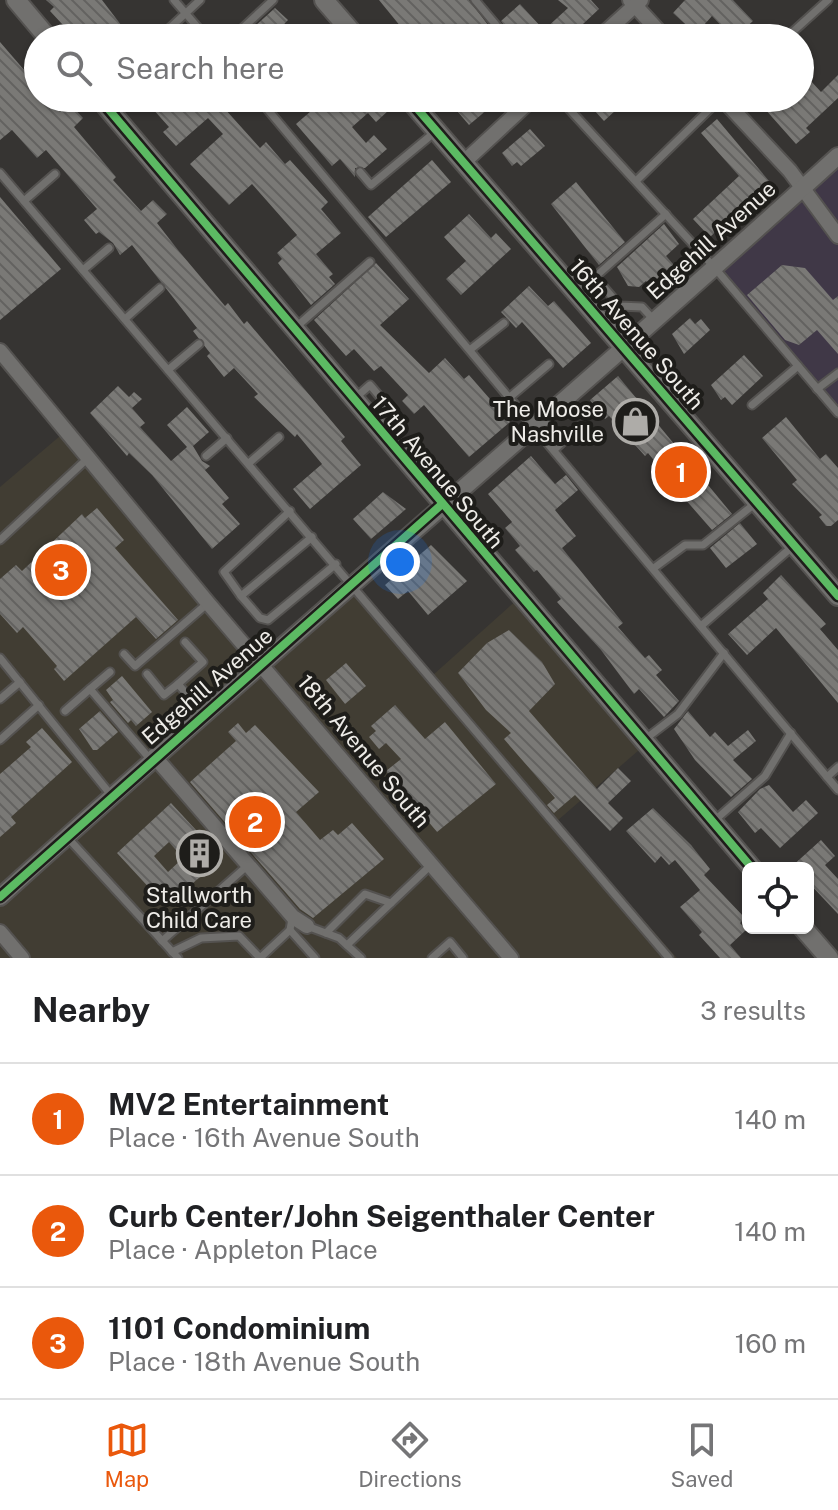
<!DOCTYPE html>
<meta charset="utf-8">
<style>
body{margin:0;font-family:"Public Sans",sans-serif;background:#f6f6f6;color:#202124}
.controls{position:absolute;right:24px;bottom:24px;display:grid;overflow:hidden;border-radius:12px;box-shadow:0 2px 6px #0004}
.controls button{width:72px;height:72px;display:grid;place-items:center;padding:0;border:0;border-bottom:2px solid #e0e0e0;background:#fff;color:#202124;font:40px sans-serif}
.you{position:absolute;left:400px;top:562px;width:28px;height:28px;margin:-20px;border:6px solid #fff;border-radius:50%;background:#1a73e8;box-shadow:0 0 0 12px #1a73e833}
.badge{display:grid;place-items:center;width:52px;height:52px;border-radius:50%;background:#ea580c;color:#fff;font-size:26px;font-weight:700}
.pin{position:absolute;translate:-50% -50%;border:4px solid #fff;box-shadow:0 2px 8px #0006}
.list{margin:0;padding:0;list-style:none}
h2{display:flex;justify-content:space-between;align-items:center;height:104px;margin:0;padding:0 32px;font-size:34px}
h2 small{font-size:26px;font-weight:400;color:#757577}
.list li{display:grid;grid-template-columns:52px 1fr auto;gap:24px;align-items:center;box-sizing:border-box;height:112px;padding:0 32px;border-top:2px solid #e0e0e0}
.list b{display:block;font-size:30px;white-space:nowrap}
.list p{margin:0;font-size:26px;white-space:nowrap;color:#757577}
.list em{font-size:26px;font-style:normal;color:#757577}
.icon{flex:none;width:44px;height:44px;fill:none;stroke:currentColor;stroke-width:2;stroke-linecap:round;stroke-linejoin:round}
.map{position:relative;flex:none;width:838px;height:958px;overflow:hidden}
.search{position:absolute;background:#fff;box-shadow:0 2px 6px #0004;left:24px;right:24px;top:24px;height:88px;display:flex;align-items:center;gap:20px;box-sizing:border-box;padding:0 28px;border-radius:44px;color:#757577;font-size:30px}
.sheet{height:440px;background:#fff}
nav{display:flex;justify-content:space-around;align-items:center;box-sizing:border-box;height:112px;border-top:2px solid #e0e0e0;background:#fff;font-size:22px;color:#757577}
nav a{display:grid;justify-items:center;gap:4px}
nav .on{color:#ea580c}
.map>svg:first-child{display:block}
.commercial{fill:#403847}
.built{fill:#413d33}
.building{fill:url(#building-back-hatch);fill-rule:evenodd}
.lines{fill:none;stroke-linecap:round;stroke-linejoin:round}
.service-casing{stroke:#545250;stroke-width:11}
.minor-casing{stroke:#545250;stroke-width:18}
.tertiary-casing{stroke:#545250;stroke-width:20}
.secondary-casing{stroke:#545250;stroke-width:22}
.service{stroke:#71706e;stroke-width:7}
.minor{stroke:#71706e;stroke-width:14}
.tertiary{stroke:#71706e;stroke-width:16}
.secondary{stroke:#71706e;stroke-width:18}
.cycleway-casing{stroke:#1e1d1a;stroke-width:13}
.cycleway{stroke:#5cba63;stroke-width:8}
.labels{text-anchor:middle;stroke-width:8;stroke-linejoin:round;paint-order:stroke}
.street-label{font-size:22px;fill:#eeece8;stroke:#1e1d1a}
.poi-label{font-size:22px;fill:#eeece8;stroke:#1e1d1a;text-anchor:end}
</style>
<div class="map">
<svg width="838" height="958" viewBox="0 0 838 958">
<defs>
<pattern id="building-back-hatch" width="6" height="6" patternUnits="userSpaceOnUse" patternTransform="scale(2)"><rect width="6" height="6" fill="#7a7976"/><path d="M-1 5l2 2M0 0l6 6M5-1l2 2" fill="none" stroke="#636260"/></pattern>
</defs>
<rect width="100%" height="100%" fill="#363432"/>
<path class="commercial" d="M838 156V413L714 267Z"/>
<path class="built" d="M67 430 261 663 352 579 433 675 520 597 646 744 557 821 677 958H0V487Z"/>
<g class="building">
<path d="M46 0H102L131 38H75L50 11 54 7Z"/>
<path d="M379 0H469L498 38H410Z"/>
<path d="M558 0H591L599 9 568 38H513L501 21 520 4 544 30 568 8Z"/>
<path d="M685 0H733L753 21 743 30 750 38H733L712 16 696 34 673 13Z"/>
<path d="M275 8 288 20 271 38H247L254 27Z"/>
<path d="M0 42 38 86V98H48L60 112 69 103 83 118 74 127 116 177 113 180 141 211 153 200 167 214 157 223 178 250 225 306 228 303 244 324 247 321 345 437 341 441 361 465 310 509 293 489 322 464 297 434 295 437 254 397 258 394 234 368 224 377 207 356 210 353 193 331 197 328 132 245 120 255 113 243 99 232 96 234 84 220 97 209 46 150 37 158 12 130 0 140Z"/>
<path d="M800 69 821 92 838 75V98L806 128 810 132 796 144 755 98H800Z"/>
<path d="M143 98H215L260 148 266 142 285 164 290 160 328 202 321 209 341 233 316 254 333 274 329 277 335 284 311 305 278 263 282 259 277 253 297 235 252 184 229 205 190 164 223 134 208 118 176 146 163 132 169 127Z"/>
<path d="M326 98H378L389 110 376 122 368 113 352 127 366 143 374 135 387 149 365 168H355V177L340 159 332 166 296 124Z"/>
<path d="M446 98H501L469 125Z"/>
<path d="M583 98H629L604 121Z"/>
<path d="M717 119 769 181 710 237 693 219 739 176 701 133Z"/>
<path d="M530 129 545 146 521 166 517 162 512 166 502 153Z"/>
<path d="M432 160 451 182 386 237 368 217Z"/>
<path d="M576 182 625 242 599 265 551 204Z"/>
<path d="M0 197 61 269 0 320Z"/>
<path d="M469 214 491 238 496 233 511 249 461 295 446 279 466 261 444 237Z"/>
<path d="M664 224 679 244 666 256 680 272 656 293 646 281 639 287 628 286 617 267Z"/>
<path d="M376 263 409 299 380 325 429 373 445 358 464 379 469 375 510 422 469 457 424 405 414 414 402 401 408 395 381 366 374 371 354 349 346 356 314 320Z"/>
<path d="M782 265 805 268 833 300 838 296V354L817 330 799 345 785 340 747 295Z"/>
<path d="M529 286 548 306 554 301 591 343 563 368 522 322 516 328 501 312Z"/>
<path d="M690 318 695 324 701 319 710 330 684 354 672 334Z"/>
<path d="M744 355 763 376 732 405 725 397 721 400 711 385Z"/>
<path d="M618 376 732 514 712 530 677 490 669 497 656 482 665 474 648 453 645 456 609 416 605 419 590 400Z"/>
<path d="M118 386 129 397 134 392 142 399 132 408 145 423 140 427 171 461 187 447 167 425 187 407 209 432 193 446 202 461 210 466 205 470 229 498 222 504 240 524 212 549 152 475 129 453 127 456 90 413Z"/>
<path d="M786 417 820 459 826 454 838 468V520L831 526H826L819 517 822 515 792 484 797 480 762 438Z"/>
<path d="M531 456 555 484 566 475 578 490 555 510 576 536 562 548 623 623 618 627 645 658 649 655 662 670 656 675 679 701 664 717 639 689 634 694 601 650 557 602 561 599 537 570 534 572 515 550 520 546 505 528 512 522 488 494Z"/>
<path d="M383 492 406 509 371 539 353 519Z"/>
<path d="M97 508 124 540 115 548 178 620 156 639 136 617 64 681 54 669 57 666 23 627 17 633 0 614V579L16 565 22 571 82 514 85 518Z"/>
<path d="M740 523 757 544 726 568 710 548Z"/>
<path d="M431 545 467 581 428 615 408 591 398 599 385 585Z"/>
<path d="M781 575 826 624 820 629 838 650V703L776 628 747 655 728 634 768 599 763 593Z"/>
<path d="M509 630 542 662 555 684 529 711 597 789 618 768 631 781 608 803 623 818 610 831 575 795 554 813 547 805 555 798 504 739 511 733 486 710 458 673 487 643Z"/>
<path d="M346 663 366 686 345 704 326 680Z"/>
<path d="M122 676 152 712 136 726 131 720 128 723 110 702 113 700 106 690Z"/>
<path d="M395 705 425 739 445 722 496 784 437 832 386 771 401 759 386 743 379 749 369 737 376 731 371 726Z"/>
<path d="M100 711 118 732 97 750H93L79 729Z"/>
<path d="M688 711 710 737 715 732 728 746 748 730 756 741 733 760 752 779 731 797 695 760 674 729Z"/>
<path d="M238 723 246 733 255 725 319 792 296 812 320 840 333 830 338 835 352 823 384 859 313 918 300 909 190 782 236 741 228 732Z"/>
<path d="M42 728 72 762 11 817 16 823 0 837V774L31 747 26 742Z"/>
<path d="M769 785 793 812 806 800 818 813 780 848 761 828 755 833 738 812 760 789Z"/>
<path d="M171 803 220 856V860L166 906 117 853ZM169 842 183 858 168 872 154 856Z"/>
<path d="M653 808 691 845 710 869 704 875 745 918 740 923 746 930 730 945 741 958H720L699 935 702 932 680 907 700 890 675 860 669 865 661 856 655 863 626 831Z"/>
<path d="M821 840 835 856 825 865 838 879V914L808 882V868H790Z"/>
</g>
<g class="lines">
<defs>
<g id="service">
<path d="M174 0 207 38"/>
<path d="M475 0 507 38"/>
<path d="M159 38 200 0"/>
<path d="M232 38 273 0"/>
<path d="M786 38 828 0"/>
<path d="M258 98 838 790"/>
<path d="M559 98 714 267 838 413"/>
<path d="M360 172 371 185 435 132"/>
<path d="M0 173 669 958"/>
<path d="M636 181 721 98"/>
<path d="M24 201 55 174"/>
<path d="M83 270 109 248"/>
<path d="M125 319 160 288"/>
<path d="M653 319 642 307 620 306 595 277 666 214"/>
<path d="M603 321 620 306"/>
<path d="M295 328 370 262"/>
<path d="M471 349 504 323"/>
<path d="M168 370 199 344"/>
<path d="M817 389 838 373"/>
<path d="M510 397 549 364"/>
<path d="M354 399 370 385 386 404"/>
<path d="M752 405 798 366"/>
<path d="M554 450 579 427"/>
<path d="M206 456 227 438"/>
<path d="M249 463 279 437"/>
<path d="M290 511 224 572 241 596 312 537"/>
<path d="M0 540 87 459"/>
<path d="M654 568 685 545H703L757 502"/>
<path d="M241 596 260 618 268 620 336 564"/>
<path d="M701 626 793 546"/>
<path d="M185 642 203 662 178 684 203 713"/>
<path d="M124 654 135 666 208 603"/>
<path d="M0 658 111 795"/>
<path d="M147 674 164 695 178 684"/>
<path d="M90 689 110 672"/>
<path d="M0 699 20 682"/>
<path d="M65 711 90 689 150 759"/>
<path d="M0 740 39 705"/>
<path d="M644 740 678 714 724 653"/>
<path d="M827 777 838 767"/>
<path d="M714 821 765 776 791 733"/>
<path d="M68 838 178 958"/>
<path d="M292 918 290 930 315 958"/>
<path d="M307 926 339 938 361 958"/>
<path d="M326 933 365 894 391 903"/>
<path d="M162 941 247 866"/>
<path d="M347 945 432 864"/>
<path d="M172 952 201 938 239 936 260 958"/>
<path d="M260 958 290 930"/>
<path d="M432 958 450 942 463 958"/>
</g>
<g id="minor">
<path d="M630 0 665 38"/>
<path d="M599 38 641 0"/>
<path d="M722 98 790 171 838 236"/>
<path d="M463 163 533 98"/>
<path d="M0 351 208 603 511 958"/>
<path d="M154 756 293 917 307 926"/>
<path d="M0 932 22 958"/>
</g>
<path id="tertiary" d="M0 897C276 646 563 407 838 156"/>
<g id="secondary">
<path d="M16 0 48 38"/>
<path d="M324 0 357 38"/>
<path d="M99 98 752 868"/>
<path d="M408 98 838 596"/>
<path d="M803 928 829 958"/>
</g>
</defs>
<use href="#service" class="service-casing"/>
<use href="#minor" class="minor-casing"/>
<use href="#tertiary" class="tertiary-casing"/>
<use href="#secondary" class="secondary-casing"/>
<use href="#service" class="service"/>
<use href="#minor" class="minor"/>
<use href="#tertiary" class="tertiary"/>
<use href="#secondary" class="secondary"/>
<defs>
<g id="cycleway">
<path d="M99 98 752 868"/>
<path d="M408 98 838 596"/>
<path d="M0 897 441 505"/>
</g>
</defs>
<use href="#cycleway" class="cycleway-casing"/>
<use href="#cycleway" class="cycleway"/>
</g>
<defs>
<symbol id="shop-ring" viewBox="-11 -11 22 22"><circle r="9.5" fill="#1e1d1a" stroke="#aeaca8" stroke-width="1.5"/><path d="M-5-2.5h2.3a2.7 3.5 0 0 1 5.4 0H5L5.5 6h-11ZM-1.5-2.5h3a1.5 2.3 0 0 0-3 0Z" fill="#aeaca8"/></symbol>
<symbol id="building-ring" viewBox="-11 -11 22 22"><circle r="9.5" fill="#1e1d1a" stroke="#aeaca8" stroke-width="1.5"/><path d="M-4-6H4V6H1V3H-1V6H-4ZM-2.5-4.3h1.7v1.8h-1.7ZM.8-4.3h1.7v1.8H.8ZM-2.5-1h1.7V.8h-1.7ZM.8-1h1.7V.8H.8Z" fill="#aeaca8"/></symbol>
</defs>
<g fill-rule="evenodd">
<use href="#shop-ring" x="610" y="396" width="51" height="51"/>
<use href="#building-ring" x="174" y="828" width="51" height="51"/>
</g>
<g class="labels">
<g class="street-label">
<text transform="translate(711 240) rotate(-42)" y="8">Edgehill Avenue</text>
<text transform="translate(637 334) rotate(49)" y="8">16th Avenue South</text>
<text transform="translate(438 472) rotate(50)" y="8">17th Avenue South</text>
<text transform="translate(207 686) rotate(-41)" y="8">Edgehill Avenue</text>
<text transform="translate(364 751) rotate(50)" y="8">18th Avenue South</text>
</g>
<g class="poi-label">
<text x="604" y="417">The Moose<tspan x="604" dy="25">Nashville</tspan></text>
<text x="199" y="903" text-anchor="middle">Stallworth<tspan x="199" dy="25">Child Care</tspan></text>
</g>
</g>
</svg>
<div class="controls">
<button><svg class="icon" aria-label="locate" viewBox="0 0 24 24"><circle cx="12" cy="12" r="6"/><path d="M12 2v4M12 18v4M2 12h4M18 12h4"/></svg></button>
</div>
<div class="you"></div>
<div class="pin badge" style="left:681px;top:472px">1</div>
<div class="pin badge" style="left:255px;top:822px">2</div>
<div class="pin badge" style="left:61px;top:570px">3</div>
<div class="search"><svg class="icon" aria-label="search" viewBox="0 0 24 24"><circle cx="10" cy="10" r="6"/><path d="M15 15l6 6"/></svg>Search here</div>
</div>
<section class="sheet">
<h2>Nearby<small>3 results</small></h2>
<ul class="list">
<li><span class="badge">1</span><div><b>MV2 Entertainment</b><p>Place · 16th Avenue South</p></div><em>140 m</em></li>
<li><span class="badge">2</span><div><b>Curb Center/John Seigenthaler Center</b><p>Place · Appleton Place</p></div><em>140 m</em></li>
<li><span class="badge">3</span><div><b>1101 Condominium</b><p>Place · 18th Avenue South</p></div><em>160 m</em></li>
</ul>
</section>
<nav>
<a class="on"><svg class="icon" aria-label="map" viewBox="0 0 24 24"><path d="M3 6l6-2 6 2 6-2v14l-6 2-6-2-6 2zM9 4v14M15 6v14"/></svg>Map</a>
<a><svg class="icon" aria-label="directions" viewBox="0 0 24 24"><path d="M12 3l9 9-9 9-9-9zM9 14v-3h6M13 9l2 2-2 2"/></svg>Directions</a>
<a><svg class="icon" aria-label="saved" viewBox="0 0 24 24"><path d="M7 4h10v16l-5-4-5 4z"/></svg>Saved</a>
</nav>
